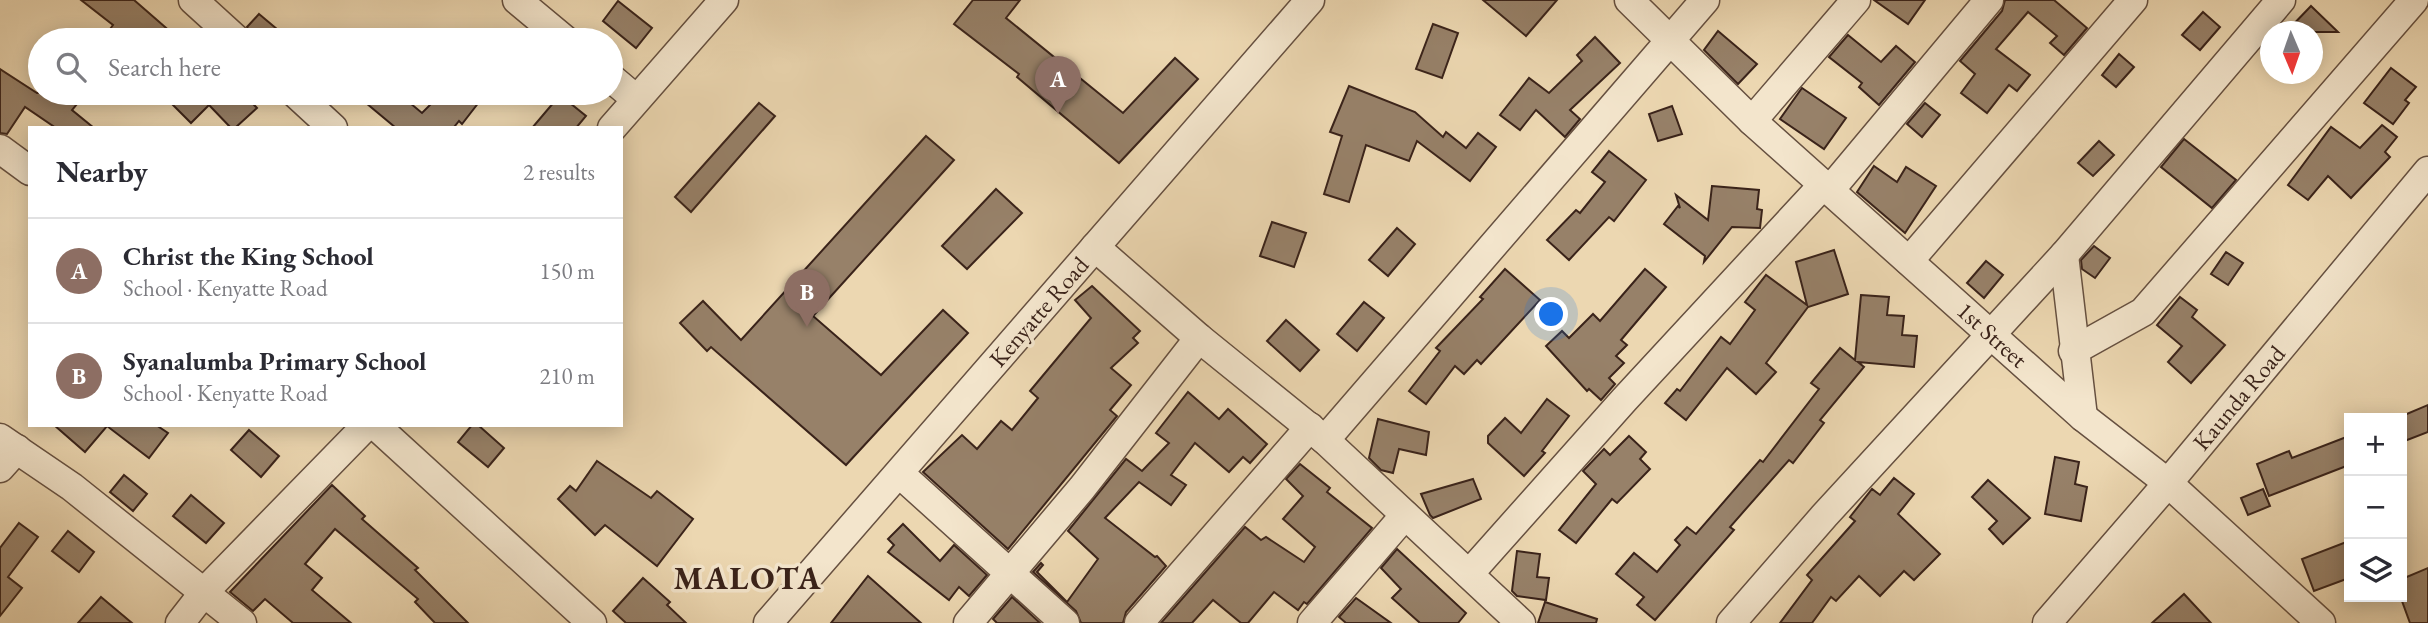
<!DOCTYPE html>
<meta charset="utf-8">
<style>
body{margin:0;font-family:"EB Garamond",serif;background:#f2f2f3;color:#2b2b33}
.controls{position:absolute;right:21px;bottom:21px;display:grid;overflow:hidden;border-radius:0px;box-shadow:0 4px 18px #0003}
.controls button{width:63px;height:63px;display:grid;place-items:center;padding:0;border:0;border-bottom:2px solid #e1e1e2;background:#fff;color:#2b2b33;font:35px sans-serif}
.compass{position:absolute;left:2260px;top:21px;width:63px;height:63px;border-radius:50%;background:#fff;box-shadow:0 4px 18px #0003;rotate:178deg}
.you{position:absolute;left:1552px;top:315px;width:24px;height:24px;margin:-18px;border:5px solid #fff;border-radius:50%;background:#1a73e8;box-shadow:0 0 0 10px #1a73e833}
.badge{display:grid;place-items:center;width:46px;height:46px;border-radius:50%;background:#0b8043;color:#fff;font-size:23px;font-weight:700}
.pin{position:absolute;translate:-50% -58px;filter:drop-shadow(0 2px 4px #0008)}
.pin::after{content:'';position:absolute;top:37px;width:24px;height:21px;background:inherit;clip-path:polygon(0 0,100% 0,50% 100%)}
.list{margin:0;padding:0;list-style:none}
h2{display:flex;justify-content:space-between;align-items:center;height:91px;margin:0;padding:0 28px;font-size:30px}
h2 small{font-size:23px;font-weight:400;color:#7c7c81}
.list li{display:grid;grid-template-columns:46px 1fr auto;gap:21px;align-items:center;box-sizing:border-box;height:105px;padding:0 28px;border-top:2px solid #e1e1e2}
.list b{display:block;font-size:26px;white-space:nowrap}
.list p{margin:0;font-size:23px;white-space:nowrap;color:#7c7c81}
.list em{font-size:23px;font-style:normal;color:#7c7c81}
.icon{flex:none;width:38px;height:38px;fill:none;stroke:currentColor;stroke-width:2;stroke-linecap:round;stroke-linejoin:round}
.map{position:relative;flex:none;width:2428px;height:623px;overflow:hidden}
.search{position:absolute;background:#fff;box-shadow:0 4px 18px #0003;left:28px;top:28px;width:595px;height:77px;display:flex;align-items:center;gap:18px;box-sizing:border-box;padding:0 24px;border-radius:38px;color:#7c7c81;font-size:26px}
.panel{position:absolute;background:#fff;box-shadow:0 4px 18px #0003;left:28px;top:126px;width:595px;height:301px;border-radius:0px}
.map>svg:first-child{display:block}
.building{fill:#978169;stroke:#3a231a;stroke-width:2}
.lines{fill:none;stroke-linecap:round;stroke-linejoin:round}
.minor-casing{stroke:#665040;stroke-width:31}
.minor{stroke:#f3e5cc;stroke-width:28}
.labels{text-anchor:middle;stroke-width:7;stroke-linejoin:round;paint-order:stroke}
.street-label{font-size:24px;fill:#3a231a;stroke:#f3e5cc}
.district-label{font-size:32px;font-weight:bold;letter-spacing:2px;fill:#3a231a;stroke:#f3e5cc}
</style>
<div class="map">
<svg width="2428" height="623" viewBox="0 0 2428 623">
<rect width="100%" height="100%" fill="#ecd7b1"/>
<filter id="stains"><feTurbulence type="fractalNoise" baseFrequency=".00286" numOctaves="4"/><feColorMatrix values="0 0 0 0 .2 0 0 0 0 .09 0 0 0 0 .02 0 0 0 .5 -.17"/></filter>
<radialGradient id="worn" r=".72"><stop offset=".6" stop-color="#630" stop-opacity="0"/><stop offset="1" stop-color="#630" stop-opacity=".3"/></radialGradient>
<g class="building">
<path d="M81 0H134L180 40H102L113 25Z"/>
<path d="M973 0H1020L1006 18 1123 113 1175 58 1198 79 1119 163 1017 77 1019 74 954 24Z"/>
<path d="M1483 0H1557L1526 36Z"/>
<path d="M1874 0H1925L1908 24Z"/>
<path d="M2005 0H2054L2087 28 2064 55 2050 43 2057 36 2028 12 1996 49 2030 75 2017 91 2009 85 1987 113 1961 93 1975 74 1960 61 2002 11Z"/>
<path d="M618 1 652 28 636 48 603 21Z"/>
<path d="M2311 6 2338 32H2286Z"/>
<path d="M2203 12 2220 27 2200 50 2182 35Z"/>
<path d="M259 14 290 40H253L247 27Z"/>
<path d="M1433 24 1458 33 1442 78 1416 69Z"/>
<path d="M1718 31 1757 64 1738 84 1704 50Z"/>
<path d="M1848 35 1881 62 1896 46 1915 62 1879 105 1859 87 1862 83 1829 57Z"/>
<path d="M1595 37 1620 63 1570 110 1580 119 1565 137 1536 110 1520 130 1500 115 1529 78 1549 93 1582 61 1577 55Z"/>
<path d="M2119 54 2134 67 2116 87 2102 75Z"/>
<path d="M2391 68 2416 87 2405 100 2409 103 2393 124 2364 103Z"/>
<path d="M0 69 37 93H86L72 110 94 128H56L25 107 7 134 0 133Z"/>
<path d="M1349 86 1415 112 1443 137 1446 132 1466 148 1478 133 1496 147 1470 181 1417 141 1409 161 1366 145 1349 202 1324 194 1342 136 1330 132Z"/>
<path d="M1802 88 1846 118 1824 149 1780 119Z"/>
<path d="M161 93H243L257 108 235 128H231L209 105 191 123Z"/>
<path d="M354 93H398L422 113 442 93H486L462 124 459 121 455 126 457 128H396Z"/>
<path d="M560 95 586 116 576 128H532Z"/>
<path d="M759 103 775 116 691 212 675 197Z"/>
<path d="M1925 103 1940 115 1922 137 1907 124Z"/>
<path d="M1672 106 1682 134 1658 141 1649 114Z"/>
<path d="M2382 125 2397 137 2385 152 2390 157 2351 198 2328 176 2308 200 2288 185 2331 127 2360 148Z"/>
<path d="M926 136 954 160 813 316 881 375 943 310 968 333 846 465 711 347 707 351 680 323 703 301 741 340Z"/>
<path d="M2184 139 2236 180 2212 208 2161 167Z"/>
<path d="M2099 141 2114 155 2093 176 2078 163Z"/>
<path d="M1609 151 1646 180 1614 221 1609 217 1569 260 1547 240 1576 210 1580 213 1605 182 1592 172Z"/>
<path d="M1874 166 1897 182 1906 167 1936 186 1905 233 1857 192Z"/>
<path d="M1712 186 1759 190 1757 209 1762 210 1760 228 1732 227 1704 262 1705 256 1664 224 1678 206 1680 208 1676 195 1708 220Z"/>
<path d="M996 189 1022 213 967 269 942 246Z"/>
<path d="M1272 222 1306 233 1294 267 1260 256Z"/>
<path d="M1397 228 1415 244 1388 276 1369 260Z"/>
<path d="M2094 246 2110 258 2095 278 2082 269 2081 260Z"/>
<path d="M1834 250 1848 294 1808 307 1766 363 1776 372 1756 394 1727 368 1686 420 1665 403 1677 389 1680 391 1721 337 1730 344 1755 310 1745 302 1766 275 1807 305 1796 262Z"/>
<path d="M2226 252 2243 263 2228 285 2211 274Z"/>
<path d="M1986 261 2003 275 1984 298 1967 283Z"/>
<path d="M1505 269 1540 300 1481 364 1477 360 1464 374 1455 366 1426 404 1409 391 1440 351 1436 348 1483 299 1480 297Z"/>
<path d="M1645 269 1666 287 1621 340 1627 345 1616 356 1624 363 1609 378 1615 384 1601 400 1589 389 1587 391 1546 346 1562 331 1569 338 1593 314 1600 321Z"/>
<path d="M1092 286 1140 331 1133 338 1138 343 1111 368 1131 385 1110 410 1117 416 1008 549 923 472 962 435 977 449 1001 421 1012 430 1038 398 1030 391 1091 318 1075 300Z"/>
<path d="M1861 295 1889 297 1887 315 1904 316 1902 335 1917 336 1914 367 1858 362 1864 367 1820 420 1824 423 1793 463 1789 460 1730 527 1734 530 1655 620 1637 605 1644 597 1616 574 1634 553 1657 572 1680 545 1675 540 1687 527 1696 534 1760 460 1763 462 1819 389 1811 383 1840 348 1855 360Z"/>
<path d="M2180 297 2197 310 2192 317 2225 345 2191 383 2168 362 2182 346 2157 325Z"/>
<path d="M1364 302 1384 318 1357 351 1337 334Z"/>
<path d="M1286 320 1319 350 1300 371 1267 341Z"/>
<path d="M1188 392 1219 419 1228 409 1267 444 1250 463 1243 457 1229 472 1195 443 1171 475 1186 485 1171 505 1139 482 1105 518 1155 557 1157 556 1166 566 1126 612 1123 623H1081L1076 611 1033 572 1041 563 1043 565 1037 572 1067 602 1098 559 1068 531 1126 459 1142 471 1169 443 1156 433Z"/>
<path d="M1547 399 1569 416 1542 451 1545 453 1524 476 1488 443V436L1505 418 1521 433Z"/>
<path d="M2428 405V432L2402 442V416Z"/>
<path d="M1378 419 1429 432 1426 455 1399 449 1393 473 1381 470 1369 458Z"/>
<path d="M54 425H156L168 433 149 458 107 426 85 452Z"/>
<path d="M472 425H478L504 448 488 467 458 442Z"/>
<path d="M249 430 279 456 261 477 231 450Z"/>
<path d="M1629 436 1646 452 1640 459 1650 469 1617 503 1612 499 1576 543 1559 530 1596 484 1583 471 1604 449 1610 455Z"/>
<path d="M2349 436V465L2269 496 2257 464 2289 451 2292 458Z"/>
<path d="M2055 457 2079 462 2075 484 2087 487 2081 521 2045 514Z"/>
<path d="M597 461 651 498 657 491 693 519 657 566 605 525 595 535 558 499 570 486 576 491Z"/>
<path d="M1300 464 1330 488 1327 492 1372 528 1307 604 1304 602 1298 610 1274 592 1248 623H1241L1213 600 1192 623H1161L1245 527 1261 540 1266 537 1304 562 1315 547 1283 519 1303 496 1286 479Z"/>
<path d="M124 475 147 494 133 511 110 492Z"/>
<path d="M1894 478 1914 494 1898 514 1940 554 1914 580 1904 571 1880 596 1859 576 1836 601 1831 597 1812 623H1780L1812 580 1807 575 1855 521 1850 517 1872 489 1880 495Z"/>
<path d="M1473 479 1481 499 1433 518 1430 515 1421 494Z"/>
<path d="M1988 480 2030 518 2003 544 1989 529 1997 521 1972 497Z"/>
<path d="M332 485 365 516 362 519 418 568 415 570 468 623H435L415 602 418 599 335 529 305 564 322 578 312 590 351 623H293L265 599 253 611 230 592Z"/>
<path d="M2263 489 2270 506 2248 515 2241 498Z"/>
<path d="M191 495 224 523 206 543 173 516Z"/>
<path d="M19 523 38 537 8 577 22 588 0 616V548Z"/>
<path d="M903 524 940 561 954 545 987 575 969 596 959 587 949 600 888 552 894 545 888 539Z"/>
<path d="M68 531 94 552 79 572 52 551Z"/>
<path d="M2349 541V578L2314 591 2302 559Z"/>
<path d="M1397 549 1466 613 1458 623H1420L1392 598 1401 589 1381 568Z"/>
<path d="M1517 551 1540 554 1537 577 1549 578 1546 600 1517 596 1512 591Z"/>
<path d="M2428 568V623H2410L2402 601V579Z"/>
<path d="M868 576 921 623H831Z"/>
<path d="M643 578 670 602 667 605 686 623H626L613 611Z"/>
<path d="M2184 594 2211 623H2152Z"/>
<path d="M101 597 132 623H78Z"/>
<path d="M1012 597 1040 623H997L993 619Z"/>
<path d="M1356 598 1391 623H1346L1339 617Z"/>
<path d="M1545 602 1597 619 1596 623H1538Z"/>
</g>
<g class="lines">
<defs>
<g id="minor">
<path d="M193 0 237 40"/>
<path d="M517 0 565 40"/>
<path d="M1629 0 1752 121 2083 417 2168 483 2321 623"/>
<path d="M611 78 636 99"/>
<path d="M295 93 333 128"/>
<path d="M1752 121 1856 0"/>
<path d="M612 128 724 0"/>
<path d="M0 149 30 171"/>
<path d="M1830 190 1989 0"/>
<path d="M1095 247 1199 338 1325 440 1521 623"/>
<path d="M2064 255 2083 417"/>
<path d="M1909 261 2133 0"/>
<path d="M2073 351 2143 312 2414 0"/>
<path d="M375 425 592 623"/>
<path d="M0 438 72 487 242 623"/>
<path d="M1325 440 1705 0"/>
<path d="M0 468 17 449"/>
<path d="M900 474 1065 623"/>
<path d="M1469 574 1624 400 1824 184"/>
<path d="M180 623 205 591 367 425"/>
<path d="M768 623 1310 0"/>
<path d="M968 623 1082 488 1199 338"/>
<path d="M1139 623 1310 427"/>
<path d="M1312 623 1405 515"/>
<path d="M1731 623 1824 516 2064 255 2281 0"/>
<path d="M2047 623 2168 483 2428 171"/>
</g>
</defs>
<use href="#minor" class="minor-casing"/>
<use href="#minor" class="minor"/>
</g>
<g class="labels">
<g class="street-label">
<text transform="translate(1039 312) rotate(-49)" y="8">Kenyatte Road</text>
<text transform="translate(1992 335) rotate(42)" y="8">1st Street</text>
<text transform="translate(2239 398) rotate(-50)" y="8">Kaunda Road</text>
</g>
<g class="district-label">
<text x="748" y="589">MALOTA</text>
</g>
</g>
<rect width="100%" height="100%" filter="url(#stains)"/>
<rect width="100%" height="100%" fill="url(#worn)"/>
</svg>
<div class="controls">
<button>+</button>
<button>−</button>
<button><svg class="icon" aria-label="layers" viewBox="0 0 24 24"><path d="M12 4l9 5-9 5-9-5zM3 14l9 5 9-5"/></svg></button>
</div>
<svg class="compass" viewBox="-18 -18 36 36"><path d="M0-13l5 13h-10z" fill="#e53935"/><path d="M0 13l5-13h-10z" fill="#7c7c81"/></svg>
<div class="you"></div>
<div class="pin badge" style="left:1058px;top:114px;background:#8d6e63">A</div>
<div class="pin badge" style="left:807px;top:327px;background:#8d6e63">B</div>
<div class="search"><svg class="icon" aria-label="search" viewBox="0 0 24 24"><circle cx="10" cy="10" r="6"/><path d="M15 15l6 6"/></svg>Search here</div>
<section class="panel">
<h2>Nearby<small>2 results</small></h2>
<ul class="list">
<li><span class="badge" style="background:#8d6e63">A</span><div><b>Christ the King School</b><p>School · Kenyatte Road</p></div><em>150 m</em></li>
<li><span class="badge" style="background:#8d6e63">B</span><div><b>Syanalumba Primary School</b><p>School · Kenyatte Road</p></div><em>210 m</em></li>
</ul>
</section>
</div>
